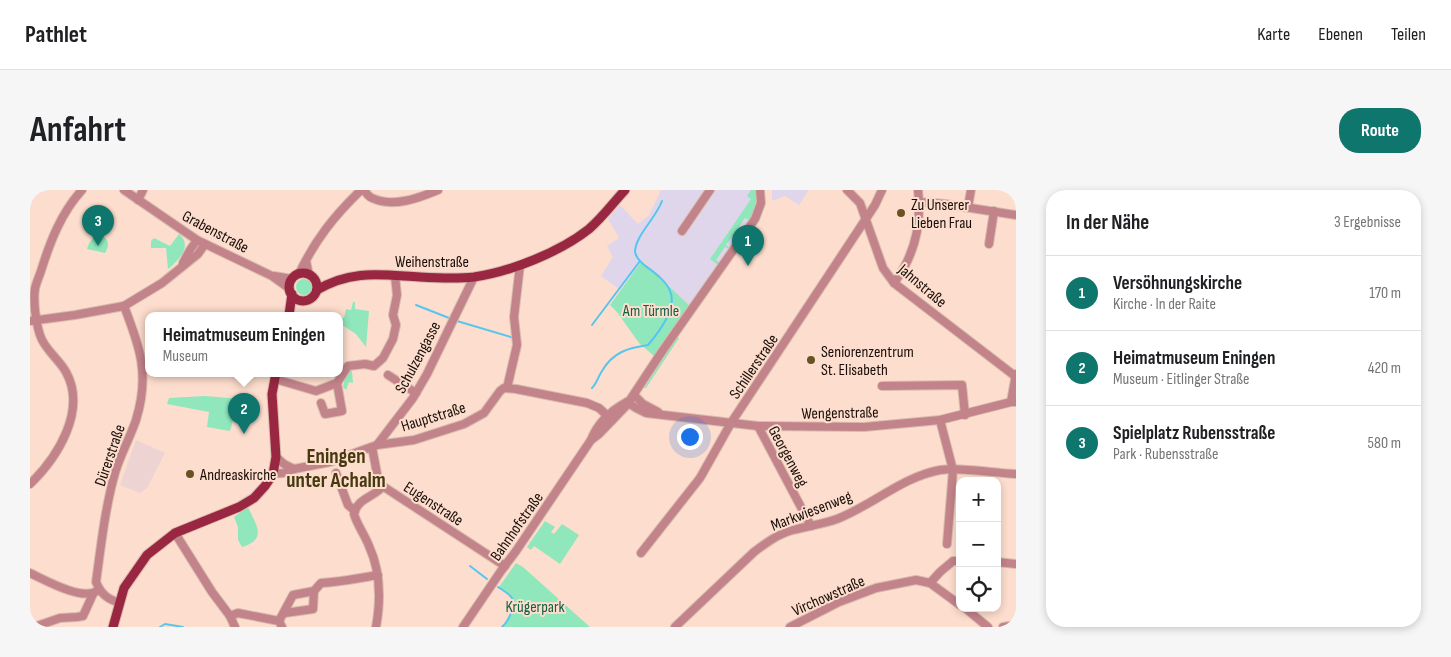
<!DOCTYPE html>
<html lang="de">
<meta charset="utf-8">
<style>
body{margin:0;font-family:"Sofia Sans Condensed",sans-serif;background:#f6f6f6;color:#202124}
.controls{position:absolute;right:15px;bottom:15px;display:grid;overflow:hidden;border-radius:10px;box-shadow:0 2px 8px #0003}
.controls button{width:45px;height:45px;display:grid;place-items:center;padding:0;border:0;border-bottom:1px solid #e0e0e0;background:#fff;color:#202124;font:25px sans-serif}
.you{position:absolute;left:659px;top:246px;width:18px;height:18px;margin:-12px;border:4px solid #fff;border-radius:50%;background:#1a73e8;box-shadow:0 0 0 8px #1a73e833}
.badge{display:grid;place-items:center;width:32px;height:32px;border-radius:50%;background:#0f766e;color:#fff;font-size:16px;font-weight:700}
.pin{position:absolute;translate:-50% -41px;filter:drop-shadow(0 1px 2px #0008)}
.pin::after{content:'';position:absolute;top:26px;width:18px;height:15px;background:inherit;clip-path:polygon(0 0,100% 0,50% 100%)}
.popup{position:absolute;left:115px;top:122px;width:198px;height:65px;box-sizing:border-box;display:grid;place-content:center;border-radius:10px;background:#fff;filter:drop-shadow(0 1px 4px #0005);font-size:16px;white-space:nowrap;color:#757577}
.popup b{font-size:19px;color:#202124}
.popup::after{content:'';position:absolute;left:50%;top:100%;margin-left:-10px;border:10px solid transparent;border-top-color:#fff}
.list{margin:0;padding:0;list-style:none}
h2{display:flex;justify-content:space-between;align-items:center;height:65px;margin:0;padding:0 20px;font-size:21px}
h2 small{font-size:16px;font-weight:400;color:#757577}
.list li{display:grid;grid-template-columns:32px 1fr auto;gap:15px;align-items:center;box-sizing:border-box;height:75px;padding:0 20px;border-top:1px solid #e0e0e0}
.list b{display:block;font-size:19px;white-space:nowrap}
.list p{margin:0;font-size:16px;white-space:nowrap;color:#757577}
.list em{font-size:16px;font-style:normal;color:#757577}
.icon{flex:none;width:28px;height:28px;fill:none;stroke:currentColor;stroke-width:2;stroke-linecap:round;stroke-linejoin:round}
.map{position:relative;flex:none;width:986px;height:437px;overflow:hidden;border-radius:20px}
header{display:flex;align-items:center;gap:30px;box-sizing:border-box;height:70px;padding:0 25px;background:#fff;border-bottom:1px solid #e0e0e0}
header strong{font-size:24px}
nav{display:flex;gap:28px;margin-inline-start:auto;font-size:18px}
.intro{display:flex;align-items:center;justify-content:space-between;box-sizing:border-box;height:120px;padding:0 30px}
h1{margin:0;font-size:35px}
.button{padding:12px 22px;border-radius:20px;background:#0f766e;color:#fff;font-size:18px;font-weight:700}
main{display:flex;gap:30px;padding:0 30px}
aside{flex:1;background:#fff;border-radius:20px;box-shadow:0 2px 8px #0003}
.map>svg:first-child{display:block}
.commercial{fill:#dfd6eb}
.education{fill:#eed3d3}
.green{fill:#90e7bc}
.lines{fill:none;stroke-linecap:round;stroke-linejoin:round}
.stream{stroke:#56c6ef;stroke-width:2}
.minor-casing{stroke:#d8bcad;stroke-width:10}
.major-casing{stroke:#d8bcad;stroke-width:11}
.minor{stroke:#c3838a;stroke-width:8}
.major{stroke:#992741;stroke-width:9}
.poi-dot{fill:#665321;stroke:#fdddcd;stroke-width:2}
.labels{text-anchor:middle;stroke-width:4;stroke-linejoin:round;paint-order:stroke}
.poi-label{font-size:16px;fill:#180d08;stroke:#fdddcd;text-anchor:start}
.street-label{font-size:16px;fill:#180d08;stroke:#fdddcd}
.park-label{font-size:16px;fill:#146042;stroke:#fdddcd}
.district-label{font-size:21px;font-weight:bold;fill:#46380f;stroke:#fdddcd}
</style>
<header>
<strong>Pathlet</strong>
<nav><a>Karte</a><a>Ebenen</a><a>Teilen</a></nav>
</header>
<div class="intro"><h1>Anfahrt</h1><a class="button">Route</a></div>
<main>
<div class="map">
<svg width="986" height="437" viewBox="0 0 986 437">
<rect width="100%" height="100%" fill="#fdddcd"/>
<g class="commercial">
<path d="M631 0H735L726 3 727 13 724 23 660 116 613 71 590 100 571 86 583 67 577 56 589 48 578 29 590 15 608 34 619 25Z"/>
<path d="M742 0H779L769 15 755 6 742 11Z"/>
</g>
<path class="education" d="M106 250 135 263 117 298 110 303 90 295Z"/>
<g class="green">
<path d="M721 0H725C728 12 725 20 719 30L715 28 708 38 712 41 710 43 706 41 696 55 700 58 699 59 695 57 686 70 690 73 688 75 680 69 721 9 717 6Z"/>
<path d="M149 44C163 56 149 70 138 79L136 58H121V51L124 48 140 56Z"/>
<path d="M70 45C79 48 80 55 75 63L57 59C59 52 62 47 70 45Z"/>
<path d="M612 71 660 116 624 166 609 153 587 122 580 115Z"/>
<circle cx="274" cy="97" r="8"/>
<path d="M323 112H325V119L339 121 336 157 326 144 309 133V127L320 129 314 128 316 119 321 120Z"/>
<path d="M647 147 649 148 616 198H614Z"/>
<path d="M319 180 322 181 323 193 319 192 316 200 313 197 316 183Z"/>
<path d="M175 206 212 209V219L205 223 200 241 177 237 179 222 137 214 139 208Z"/>
<path d="M218 317C226 335 238 349 212 357L208 350V337L204 327Z"/>
<path d="M515 331 525 337 521 342 524 344 532 334 549 345 530 374 504 356 501 360 497 357Z"/>
<path d="M486 373 493 377 560 437H473C477 433 479 428 482 423 488 409 480 405 469 397Z"/>
</g>
<g class="lines">
<g class="stream">
<path d="M386 115 419 128"/>
<path d="M427 131 484 148"/>
<path d="M562 135 610 71"/>
<path d="M562 198C567 193 568 187 572 181 583 162 598 158 618 155 629 142 648 118 640 101 636 90 622 81 613 74 610 71 605 67 605 61 606 45 626 28 632 11"/>
<path d="M440 376 457 389"/>
<path d="M468 397C480 405 488 408 481 423 479 428 477 433 472 437"/>
<path d="M130 437 135 434 153 437"/>
</g>
<defs>
<g id="minor">
<path d="M94 0 167 50 242 86 260 99"/>
<path d="M334 0C336 3 339 7 342 8 363 18 389 8 408 0"/>
<path d="M817 0 830 13 853 78 864 93 985 186"/>
<path d="M108 10 113 0"/>
<path d="M889 12 915 14 986 25"/>
<path d="M938 17 941 0"/>
<path d="M652 41 680 0"/>
<path d="M959 54 964 21"/>
<path d="M276 71 279 85"/>
<path d="M153 73 160 60 167 50"/>
<path d="M269 84C285 50 304 26 331 0"/>
<path d="M244 86 262 89"/>
<path d="M864 93C885 65 892 34 888 0"/>
<path d="M0 131 45 125 94 116 132 93 168 64 175 54"/>
<path d="M358 185 386 203"/>
<path d="M245 189 286 201 307 193 318 176 335 174 344 176 353 168 363 149 366 135 363 125 367 105 365 86"/>
<path d="M852 196 932 195 935 225"/>
<path d="M477 198 487 155 484 127 490 75"/>
<path d="M604 205 613 214 628 222"/>
<path d="M597 212 606 218 616 223 728 236 834 237 910 230 981 212H986"/>
<path d="M981 212 986 184"/>
<path d="M291 213 295 224 312 221 307 193"/>
<path d="M910 230 923 280 917 354"/>
<path d="M728 236 781 336"/>
<path d="M561 250 569 244 596 216 633 160 725 29 731 13 730 0"/>
<path d="M347 255 383 208 397 184 444 87"/>
<path d="M342 257 348 289 351 295 475 376"/>
<path d="M246 267 254 274 264 279"/>
<path d="M306 283 318 315 325 321"/>
<path d="M243 284 253 283 264 279 300 272 347 255 384 250 434 234 454 223 470 201 474 198 486 199 557 213 569 218 582 230"/>
<path d="M0 294C28 267 57 220 36 182 29 169 14 159 10 145 6 133 3 111 5 99 6 93 9 87 11 81 20 52 31 23 52 0"/>
<path d="M145 343 182 402 200 426 205 437"/>
<path d="M611 363 670 288 701 233 845 15 852 0"/>
<path d="M967 372 986 374"/>
<path d="M0 383C15 390 52 411 67 401"/>
<path d="M900 393 910 382 923 371H930"/>
<path d="M90 413C77 409 71 404 66 392 71 356 75 318 85 283 90 265 100 248 106 230 120 185 110 157 94 116"/>
<path d="M935 418 958 437"/>
<path d="M255 423 283 419 284 401"/>
<path d="M200 426 208 423 249 431 252 437"/>
<path d="M249 431 263 405 284 401 291 393C311 392 329 388 348 385"/>
<path d="M4 437 30 428 47 427 53 426 63 404"/>
<path d="M346 437C351 409 351 382 339 356 335 345 327 335 324 324 327 308 345 307 353 296"/>
<path d="M433 437 471 381 486 361 561 250C568 232 580 221 597 212"/>
<path d="M645 437 724 362C736 353 748 344 763 340 778 336 793 334 807 329 843 315 872 287 910 280 931 277 964 283 986 284"/>
<path d="M760 437 809 412 846 398 886 390 900 393 930 415"/>
<path d="M973 437 986 435"/>
</g>
<g id="major">
<circle cx="273" cy="97" r="14"/>
<path d="M287 100C322 79 352 85 390 87 408 88 426 89 444 87 480 82 530 62 559 39 572 28 583 13 595 0"/>
<path d="M259 125 262 104"/>
<path d="M83 437 94 398 117 365 145 343 209 317 224 308 235 296 243 284 246 267 242 204 246 183"/>
</g>
</defs>
<use href="#minor" class="minor-casing"/>
<use href="#major" class="major-casing"/>
<use href="#minor" class="minor"/>
<use href="#major" class="major"/>
</g>
<g class="poi-dot">
<circle cx="871" cy="23" r="5"/>
<circle cx="781" cy="170" r="5"/>
<circle cx="160" cy="284" r="5"/>
</g>
<g class="labels">
<g class="poi-label">
<text x="881" y="20">Zu Unserer<tspan x="881" dy="18">Lieben Frau</tspan></text>
<text x="791" y="167">Seniorenzentrum<tspan x="791" dy="18">St. Elisabeth</tspan></text>
<text x="170" y="290">Andreaskirche</text>
</g>
<g class="street-label">
<text transform="translate(186 41) rotate(28)" y="6">Grabenstraße</text>
<text x="402" y="77">Weihenstraße</text>
<text transform="translate(893 95) rotate(40)" y="6">Jahnstraße</text>
<text transform="translate(387 167) rotate(-62)" y="6">Schulzengasse</text>
<text transform="translate(723 176) rotate(-56)" y="6">Schillerstraße</text>
<text transform="translate(810 222) rotate(-1)" y="6">Wengenstraße</text>
<text transform="translate(403 226) rotate(-17)" y="6">Hauptstraße</text>
<text transform="translate(79 265) rotate(-71)" y="6">Dürerstraße</text>
<text transform="translate(759 266) rotate(62)" y="6">Georgenweg</text>
<text transform="translate(404 313) rotate(33)" y="6">Eugenstraße</text>
<text transform="translate(781 320) rotate(-21)" y="6">Markwiesenweg</text>
<text transform="translate(486 336) rotate(-55)" y="6">Bahnhofstraße</text>
<text transform="translate(798 405) rotate(-24)" y="6">Virchowstraße</text>
</g>
<g class="park-label">
<text x="621" y="126">Am Türmle</text>
<text x="505" y="422">Krügerpark</text>
</g>
<g class="district-label">
<text x="306" y="273">Eningen<tspan x="306" dy="24">unter Achalm</tspan></text>
</g>
</g>
</svg>
<div class="controls">
<button>+</button>
<button>−</button>
<button><svg class="icon" aria-label="locate" viewBox="0 0 24 24"><circle cx="12" cy="12" r="6"/><path d="M12 2v4M12 18v4M2 12h4M18 12h4"/></svg></button>
</div>
<div class="you"></div>
<div class="pin badge" style="left:718px;top:76px">1</div>
<div class="pin badge" style="left:214px;top:244px">2</div>
<div class="popup"><b>Heimatmuseum Eningen</b>Museum</div>
<div class="pin badge" style="left:68px;top:56px">3</div>
</div>
<aside>
<h2>In der Nähe<small>3 Ergebnisse</small></h2>
<ul class="list">
<li><span class="badge">1</span><div><b>Versöhnungskirche</b><p>Kirche · In der Raite</p></div><em>170 m</em></li>
<li><span class="badge">2</span><div><b>Heimatmuseum Eningen</b><p>Museum · Eitlinger Straße</p></div><em>420 m</em></li>
<li><span class="badge">3</span><div><b>Spielplatz Rubensstraße</b><p>Park · Rubensstraße</p></div><em>580 m</em></li>
</ul>
</aside>
</main>
